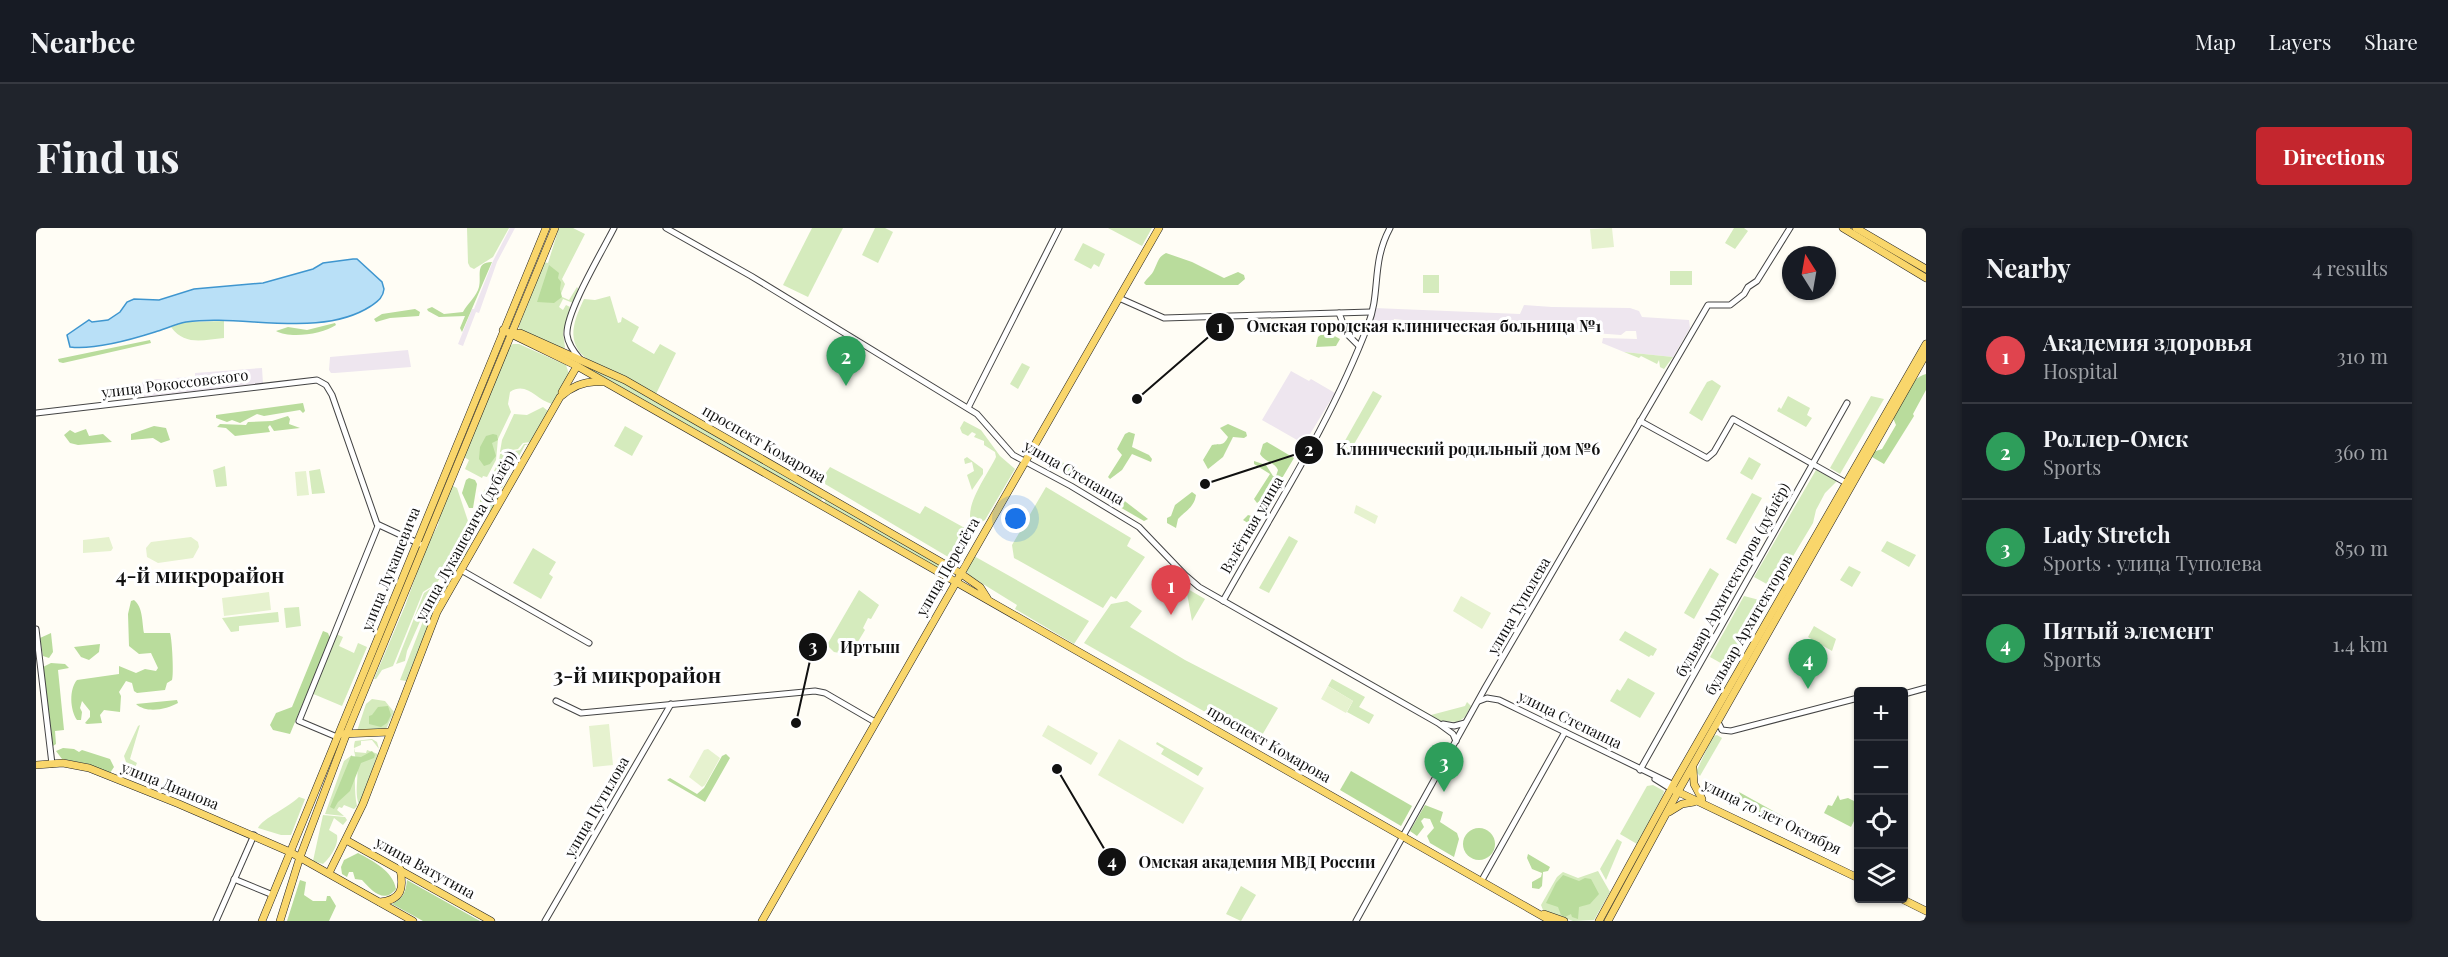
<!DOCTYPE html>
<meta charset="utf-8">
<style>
body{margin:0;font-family:"Playfair Display",serif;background:#20242c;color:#f1f3f6}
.controls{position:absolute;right:18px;bottom:18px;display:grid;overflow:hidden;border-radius:6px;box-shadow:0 2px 4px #0004}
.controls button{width:54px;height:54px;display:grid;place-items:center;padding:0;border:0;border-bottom:2px solid #363941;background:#171b24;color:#f1f3f6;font:30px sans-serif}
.compass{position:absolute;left:1746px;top:18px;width:54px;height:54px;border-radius:50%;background:#171b24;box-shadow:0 2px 4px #0004;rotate:349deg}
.you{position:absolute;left:980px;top:291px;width:21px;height:21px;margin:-15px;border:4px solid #fff;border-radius:50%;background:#1a73e8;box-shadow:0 0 0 9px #1a73e833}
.badge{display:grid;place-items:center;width:39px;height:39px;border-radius:50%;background:#c4262e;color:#fff;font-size:20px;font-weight:700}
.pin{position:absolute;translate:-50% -50px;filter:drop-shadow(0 2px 3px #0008)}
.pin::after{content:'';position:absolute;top:32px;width:21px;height:18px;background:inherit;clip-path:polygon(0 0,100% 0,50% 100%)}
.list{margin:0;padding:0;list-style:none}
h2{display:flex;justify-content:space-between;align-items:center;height:78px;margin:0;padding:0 24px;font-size:26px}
h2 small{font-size:20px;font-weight:400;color:#9ea1a6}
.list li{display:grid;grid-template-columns:39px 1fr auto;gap:18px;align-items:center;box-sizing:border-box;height:96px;padding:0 24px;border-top:2px solid #363941}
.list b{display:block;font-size:22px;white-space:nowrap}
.list p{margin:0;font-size:20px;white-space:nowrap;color:#9ea1a6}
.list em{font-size:20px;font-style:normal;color:#9ea1a6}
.icon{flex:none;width:33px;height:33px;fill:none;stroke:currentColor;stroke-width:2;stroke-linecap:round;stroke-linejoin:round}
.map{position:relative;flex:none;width:1890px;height:693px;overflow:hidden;border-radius:6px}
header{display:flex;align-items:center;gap:36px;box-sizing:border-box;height:84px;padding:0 30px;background:#171b24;border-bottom:2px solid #363941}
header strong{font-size:28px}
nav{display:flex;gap:33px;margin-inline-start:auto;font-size:21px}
.intro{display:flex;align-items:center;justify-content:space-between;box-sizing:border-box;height:144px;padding:0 36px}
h1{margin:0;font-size:42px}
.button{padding:15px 27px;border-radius:6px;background:#c4262e;color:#fff;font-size:21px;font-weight:700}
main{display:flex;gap:36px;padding:0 36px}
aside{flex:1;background:#171b24;border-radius:6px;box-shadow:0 2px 4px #0004}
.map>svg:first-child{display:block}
.industrial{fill:#eee6ef}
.green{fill:#d5ebbd}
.forest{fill:#b9dc9c}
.pitch{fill:#e6f2cf}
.water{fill:#b9e0f7;stroke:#3f96cf;stroke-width:1.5}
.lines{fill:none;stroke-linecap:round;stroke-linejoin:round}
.minor-casing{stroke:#444;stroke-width:7}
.major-casing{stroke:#222;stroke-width:8}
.minor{stroke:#fff;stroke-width:5}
.major{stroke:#f9d66b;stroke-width:7}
.labels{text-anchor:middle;stroke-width:6;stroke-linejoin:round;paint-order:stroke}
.street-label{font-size:15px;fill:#111;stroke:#fff}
.district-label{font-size:21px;font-weight:bold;fill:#111;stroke:#fff}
.leader{fill:none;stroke:#111;stroke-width:2}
.callout-dot{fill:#111;stroke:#fff;stroke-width:2}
.mark-label{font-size:18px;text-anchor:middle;font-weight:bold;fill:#fff}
.callout-label{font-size:16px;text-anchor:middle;font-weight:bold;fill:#111;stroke:#fff;stroke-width:6;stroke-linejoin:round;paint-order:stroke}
</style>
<header>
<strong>Nearbee</strong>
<nav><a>Map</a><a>Layers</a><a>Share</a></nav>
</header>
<div class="intro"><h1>Find us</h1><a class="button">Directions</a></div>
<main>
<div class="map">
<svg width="1890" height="693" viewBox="0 0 1890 693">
<rect width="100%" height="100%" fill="#fffdf5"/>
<g class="industrial">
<path d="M474 0H479L461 34 443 85 440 84 427 118 422 116 436 81H438L457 33Z"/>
<path d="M1488 77 1516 79 1594 80 1603 83 1606 89 1653 92 1654 100 1637 129 1588 124 1566 115 1567 110 1601 111 1600 103H1590L1585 107 1558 105V102L1441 100 1358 91 1354 103 1334 93 1338 80 1484 86Z"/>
<path d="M372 122 375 139 299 145H295L293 142 294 129Z"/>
<path d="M226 140 227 156 108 169 106 154 121 151 138 153V150L159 149V145Z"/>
<path d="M1255 143 1273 153 1275 151 1299 165 1268 216 1226 192Z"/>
</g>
<g class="green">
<path d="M431 0H473L457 29 438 41 434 39 432 35Z"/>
<path d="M523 0H537L549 6 526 51 529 56 524 68 533 72 541 59 543 62 537 75 527 71 523 79 527 82 530 77 534 79 527 105 529 119 527 122 483 102V98L508 34 512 35Z"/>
<path d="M776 0H807L772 69 747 57Z"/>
<path d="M839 0H849L857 4 842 35 826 27Z"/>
<path d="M1072 0H1116L1106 18Z"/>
<path d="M1698 0H1708L1712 3 1699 21 1689 15Z"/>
<path d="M1047 15 1069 26 1063 39 1058 36 1055 41 1038 32Z"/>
<rect x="1634" y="43" width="22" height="14"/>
<rect x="1387" y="47" width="16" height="18"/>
<path d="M574 68 582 95 585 94 586 89 603 99 596 113 618 126 624 116 640 125 620 166 551 131C529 114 538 92 548 71L559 72Z"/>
<path d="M188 93V110C167 112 149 118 135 99L149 94Z"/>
<path d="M483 107 565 142 788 267 785 273Z"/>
<path d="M477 116H483L530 137 533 146 516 176C500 172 491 153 474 164L472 176 475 184 462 211 460 232 451 249 447 248 446 250 429 241 433 232 428 229 447 180 474 118Z"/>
<path d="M1588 124 1637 129 1628 141 1624 139 1623 132 1621 136 1605 128 1603 130Z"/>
<path d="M986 135 994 139 982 161 974 156Z"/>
<path d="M1676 152 1685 158 1666 193 1653 185 1671 154Z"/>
<path d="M1337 163 1346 168 1314 223 1306 218Z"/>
<path d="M1752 168 1774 180 1771 187 1776 190 1770 199 1741 183 1743 179 1745 181Z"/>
<path d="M1835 168 1848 171 1804 246 1794 240Z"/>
<path d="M507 179 512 183 495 214 487 215 482 221 464 224 466 212 478 186 491 187Z"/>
<path d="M928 193 945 202 964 228 979 241 949 292 942 296 935 294C929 276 952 246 960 229L959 224 948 217V213L938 209 940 206 936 204 932 208 926 205 924 200Z"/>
<path d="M589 198 607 208 596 228 578 218Z"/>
<path d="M488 216H494L489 217 466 260 456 255 457 252 454 251 463 233 464 226 484 222Z"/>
<path d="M931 229 947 241V246L936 262 931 247 938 243 936 234 929 236 928 231Z"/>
<path d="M1713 229 1725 236 1716 252 1704 245Z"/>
<path d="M189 238 191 258 180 259 177 242Z"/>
<path d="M794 239 884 286 889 278 936 304 919 333 784 253Z"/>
<path d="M284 241 289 265 276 266 273 243Z"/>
<path d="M1780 242 1801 253 1789 265 1780 282 1777 295 1738 360 1718 349Z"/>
<path d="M415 257 421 260 433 296 401 355 387 364 357 438 346 442 340 451H338L369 378 390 320 402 297 405 283Z"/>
<path d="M454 259 467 263 455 284 444 280V271L449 261 452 262Z"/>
<path d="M1010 259 1095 310 1091 318 1109 329 1080 371 1075 368 1067 380 978 330 976 317Z"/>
<path d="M1716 265 1726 270 1700 316 1690 311Z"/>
<path d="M789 270 917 344 918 346 914 347 789 275Z"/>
<path d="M1253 308 1262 313 1233 365 1223 360Z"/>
<path d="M429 312 433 317 430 327 397 386 370 453 364 452 389 388Z"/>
<path d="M1851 313 1880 327 1873 339 1845 323Z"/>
<path d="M497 320 520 334 513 346 517 349 505 371 477 355Z"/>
<path d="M938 328 1053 393 1038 416 979 381 981 377 934 348 930 343Z"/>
<path d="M1813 338 1825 344 1816 359 1804 352Z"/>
<path d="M1674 340 1683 346 1658 391 1648 385Z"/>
<path d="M400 357 371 423 369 433 360 436 388 365Z"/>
<path d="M1150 360 1169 371 1156 393Z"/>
<path d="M823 362 843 377 835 391 832 390 827 400 829 402 814 427 798 424 791 417Z"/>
<path d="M1708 368 1731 374 1690 438 1674 429Z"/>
<path d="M1091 373 1106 383 1094 399 1149 432 1242 480 1222 514 1048 415 1075 376Z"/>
<path d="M263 379 265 398 250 400 248 380Z"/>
<path d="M242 384 243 394 203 398V403L195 404 186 390Z"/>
<path d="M1778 398 1800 411 1796 423 1772 409Z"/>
<path d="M1589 403 1621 421 1617 428 1615 427 1613 429 1583 412Z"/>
<path d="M300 406 307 409 303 418 318 425 322 415 331 419 306 478 275 465Z"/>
<path d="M1330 450 1395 487 1429 478 1431 474 1435 478 1429 489 1422 494 1403 493Z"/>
<path d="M1592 450 1619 465 1604 490 1574 473 1581 461 1584 463Z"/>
<path d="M1296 451 1329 469 1323 479 1338 487 1333 496 1311 484 1317 473 1292 458Z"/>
<path d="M336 471 349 473 358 484 350 501 321 503 330 476Z"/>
<path d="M104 497 94 531 101 535 96 546 93 543 88 528 102 498Z"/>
<path d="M1681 507 1686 510 1664 548 1660 544 1677 508Z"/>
<path d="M336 511 341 514 343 521 336 512 325 513V517L318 520 319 524 330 525 331 522 342 526 323 577C318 563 323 551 321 537 320 528 316 522 319 513Z"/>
<path d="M1121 514 1167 540 1162 548 1125 526 1128 521 1120 516Z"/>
<path d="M316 527C321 544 317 559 321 578L318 581 308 577 306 580 303 579 301 582 308 588 289 586 308 533Z"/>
<path d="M1617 557 1628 563 1627 567 1601 616 1584 606 1611 558Z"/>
<path d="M263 569 269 571 255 607H245L222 600C227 590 252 580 263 569Z"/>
<path d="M287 587 309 589 311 592 307 597 298 590 293 602 301 607C303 617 294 630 287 636L277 633Z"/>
<path d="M1581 611 1586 614 1570 652 1564 641Z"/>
<path d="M1562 643 1574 664 1558 692 1537 693 1507 682 1505 677 1521 649 1527 644 1542 650Z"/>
<path d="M1205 658 1220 667 1205 693 1190 686Z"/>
</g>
<g class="forest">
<path d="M1130 25 1156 34 1188 50 1202 44 1208 47 1209 51 1202 57H1110L1108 55C1111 50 1116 47 1118 42 1122 34 1122 29 1130 25Z"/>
<path d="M456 34 426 104 424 100 429 88 403 89 392 83 391 81 396 79 408 86 427 84C431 76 441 68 443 59 446 49 438 34 456 34Z"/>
<path d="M513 37 523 45 522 50 525 54 524 61 526 69 518 75 501 74Z"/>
<path d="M379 81 384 84 383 88 354 90 340 94 338 91 346 86Z"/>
<path d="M299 95 300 97C287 106 254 111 240 103L252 99 271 102Z"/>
<path d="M1293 105 1304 111 1300 118 1280 119 1282 109 1286 106Z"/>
<path d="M114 112 115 115 27 135 23 134 22 131Z"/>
<path d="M1890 146V162L1877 186 1878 188 1848 236 1836 229 1837 224 1846 221 1860 197 1857 190C1865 175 1873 150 1890 146Z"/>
<path d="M267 175 269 183 267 185 264 182 228 188 221 186 204 195 196 192 191 194 180 190V187Z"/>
<path d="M252 188 254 191 253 196 264 200 238 203 234 197 232 199 234 204 199 208 190 200 181 199 184 196 210 197 212 194 236 193Z"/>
<path d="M1192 196 1210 204 1211 208 1208 210 1197 209 1187 229 1172 241 1167 232 1176 217C1184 215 1187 219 1192 209L1184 200Z"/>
<path d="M118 198 130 200 134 212 125 215 117 210 95 212V206Z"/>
<path d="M50 201 53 208 67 206 76 214 42 217 34 215 28 207 34 202 39 205Z"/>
<path d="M1093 204 1099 206 1096 219 1113 227 1116 231 1115 234 1096 226 1086 242 1074 251 1072 249 1086 227 1081 221 1089 206Z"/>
<path d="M457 206 461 207 462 212 456 215 460 228 454 236 448 238 443 231 444 219 450 208Z"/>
<path d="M1231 214 1258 230 1232 274 1225 272 1221 275 1218 271 1234 246 1218 236V233L1230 237 1237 248H1240L1242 242C1238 234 1229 234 1224 226L1227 216Z"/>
<path d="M1013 227 1068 257 1112 291 1108 293 1082 278 1012 233 1010 230Z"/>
<path d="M433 250 439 252 441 256 437 280H433L426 265 430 252Z"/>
<path d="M1156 264 1160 267C1158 280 1149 283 1142 291L1140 300 1131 295V290L1135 288 1139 277Z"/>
<path d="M1212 287 1219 289 1220 295 1194 340 1190 338 1192 331 1212 295 1207 292Z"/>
<path d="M98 372C107 379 106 394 108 405H134C136 410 138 447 136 452L131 455 129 462 101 465 98 463 96 455 90 453 83 464 85 468 84 484 68 482 64 487 66 495 51 496 49 495 54 489V483L46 473 44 480 46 484 45 492H41C34 482 33 461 41 452L83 446V438L100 445 109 441 120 443 122 440 115 425 103 426 93 418 92 386 95 373Z"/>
<path d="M287 403 292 405 294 410 254 506 237 502 234 497 240 485 256 479Z"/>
<path d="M15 405 17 424 13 430 7 428 4 410Z"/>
<path d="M64 416 63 424 53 432 45 429 38 419Z"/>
<path d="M15 435 29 436 33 440 22 442 28 502 19 503 20 516 17 518 7 439Z"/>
<path d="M141 472 142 475C131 481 111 486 100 476Z"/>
<path d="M352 478 355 487 351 495 345 499 333 496V488L336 487 342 479Z"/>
<path d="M27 520 38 521 43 524 46 522 74 531 78 539 74 545 52 536 26 531 20 523Z"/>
<path d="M336 523 339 527 338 530 325 535 314 563 302 574 298 581 294 579 315 528 325 529Z"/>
<path d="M690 526 694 530 669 574 631 552 634 550 661 566 668 560 686 528Z"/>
<path d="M1315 543 1376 578 1365 598 1304 562Z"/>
<path d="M1703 564 1750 590 1747 595 1708 577Z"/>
<path d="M1802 567 1804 572 1812 570 1822 575V594L1818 593 1815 599 1788 585 1792 577 1796 578Z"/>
<path d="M1389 577 1407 584 1404 594 1421 605 1423 611 1418 629 1394 615 1391 608 1398 600 1394 591 1388 590 1385 593 1388 599 1381 608 1374 603Z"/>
<circle cx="1443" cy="616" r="16"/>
<path d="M322 625C337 633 357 643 360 661 348 676 336 663 326 652L319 651 317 644H313L311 649 306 646 305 639 308 632Z"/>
<path d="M1492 626 1514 639 1512 643 1507 644 1506 658 1503 661 1496 660V654L1505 649 1506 645 1496 641 1491 630Z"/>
<path d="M1527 647 1543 653 1549 650 1555 651 1563 666 1554 676 1543 679 1542 691 1536 689 1535 686 1529 689 1525 687 1522 679 1510 675 1520 655Z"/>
<path d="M264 652 270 654 268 667 277 673H290L291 668H294L300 678 293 693H251Z"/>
<path d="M371 652 444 693H387L356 676C367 671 370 664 371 652Z"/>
</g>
<g class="pitch">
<path d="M1576 0 1578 19 1556 21 1554 1Z"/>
<path d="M270 243 273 267 261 268 259 244Z"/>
<path d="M1320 277 1342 288 1339 296 1318 285Z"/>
<path d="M73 309 77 320 75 323 47 325V312Z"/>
<path d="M155 309 162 314 163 319 157 330 122 335 111 329 110 320 115 314Z"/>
<path d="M233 364 235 382 188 388 186 370Z"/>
<path d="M1425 368 1455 385 1446 401 1417 383Z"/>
<path d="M1292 458 1317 473 1310 485 1285 471Z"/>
<path d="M573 496 577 537 557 539 553 498Z"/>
<path d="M1012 497 1062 525 1055 537 1006 508Z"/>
<path d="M1083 511 1168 560 1147 596 1062 547Z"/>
<path d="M672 521 684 530 669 557 666 559 653 549 668 522Z"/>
</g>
<path class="water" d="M317 31H321L346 54 348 61C347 70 342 73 335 78 284 111 208 86 150 94 140 96 129 101 119 104 97 111 58 122 34 119L31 107 53 92 56 94 72 92 84 84 91 74 98 71 123 72 158 61 227 55 277 41 287 35Z"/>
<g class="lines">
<defs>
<g id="minor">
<path d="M630 0 715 48 941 186 977 227 1035 258 1103 299 1149 347 1163 359 1402 495 1417 506 1420 513"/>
<path d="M1083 70 1128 90 1335 84"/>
<path d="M1303 85 1311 106 1323 118"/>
<path d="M544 131C538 124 532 116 531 107 529 85 567 22 578 0"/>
<path d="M932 180 1023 0"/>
<path d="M0 185 281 152 290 157 296 167 341 296 384 316"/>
<path d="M1604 193 1671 230 1678 224 1697 191 1812 256"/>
<path d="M425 342 553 415"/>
<path d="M1187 373C1237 283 1295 195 1332 97 1345 64 1335 35 1354 0"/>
<path d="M0 401 16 536"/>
<path d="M1868 466 1890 460"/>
<path d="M520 473 545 485 779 463 789 465 839 494"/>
<path d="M1443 473 1451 470 1463 472 1638 557"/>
<path d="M1682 494 1686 502 1695 503 1822 470"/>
<path d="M1407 496 1418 498 1429 495"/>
<path d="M301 509 263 493 342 298"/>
<path d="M1604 542 1811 175"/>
<path d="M1619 551 1635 561"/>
<path d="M198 651 237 667"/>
<path d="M1446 652 1529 504"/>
<path d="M180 693 218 607"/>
<path d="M509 693 635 476"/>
<path d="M1320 693 1449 460 1672 77H1694L1708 66 1712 59 1721 53 1754 0"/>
</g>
<g id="major">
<path d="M1807 0 1890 50"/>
<path d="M1820 0 1890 41"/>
<path d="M467 102 541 138 1515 693"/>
<path d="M477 106 484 105 589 152 924 345 944 359 951 370"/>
<path d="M526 164 541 138"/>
<path d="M306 506 354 504"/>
<path d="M0 537 27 535 53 540 143 576 254 624 377 693"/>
<path d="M1657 540 1658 556 1666 571"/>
<path d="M1638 562 1822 650"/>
<path d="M1633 584 1646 576 1658 574"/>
<path d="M310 612 455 693"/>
<path d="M293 645 327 576 401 384 524 169C536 158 549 152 566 154"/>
<path d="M1864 670 1890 683"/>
<path d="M344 674C366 672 368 660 364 641"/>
<path d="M1508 686 1528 693"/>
<path d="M226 693 510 0"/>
<path d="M244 693 264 629 310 507 519 0"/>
<path d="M726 693 1123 0"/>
<path d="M1563 693 1640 552 1890 116"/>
<path d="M1572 693 1644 560 1890 126"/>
</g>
</defs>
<use href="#minor" class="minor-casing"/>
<use href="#major" class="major-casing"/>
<use href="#minor" class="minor"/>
<use href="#major" class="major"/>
</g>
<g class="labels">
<g class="street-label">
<text transform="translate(139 156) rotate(-7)" y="5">улица Рокоссовского</text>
<text transform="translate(728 216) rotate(30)" y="5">проспект Комарова</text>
<text transform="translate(1038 245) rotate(30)" y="5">улица Степанца</text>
<text transform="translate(1216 297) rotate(-60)" y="5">Взлётная улица</text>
<text transform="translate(430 308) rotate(-61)" y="5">улица Лукашевича (дублёр)</text>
<text transform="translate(912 339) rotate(-60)" y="5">улица Перелёта</text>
<text transform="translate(355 341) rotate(-68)" y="5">улица Лукашевича</text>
<text transform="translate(1697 352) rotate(-61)" y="5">бульвар Архитекторов (дублёр)</text>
<text transform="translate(1483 378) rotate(-60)" y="5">улица Туполева</text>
<text transform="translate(1713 397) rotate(-60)" y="5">бульвар Архитекторов</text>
<text transform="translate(1534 492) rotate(26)" y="5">улица Степанца</text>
<text transform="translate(1233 516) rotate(30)" y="5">проспект Комарова</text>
<text transform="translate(134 558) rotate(22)" y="5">улица Дианова</text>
<text transform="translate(561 579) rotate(-60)" y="5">улица Путилова</text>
<text transform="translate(1736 589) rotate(26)" y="5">улица 70 лет Октября</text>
<text transform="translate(389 640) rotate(29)" y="5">улица Ватутина</text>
</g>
<g class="district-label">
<text x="164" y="355">4-й микрорайон</text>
<text x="601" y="455">3-й микрорайон</text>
</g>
</g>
<path class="leader" d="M1101 171L1184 99M1169 256L1273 222M760 495L777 419M1021 541L1076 634"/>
<g class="callout-dot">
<circle cx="1101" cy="171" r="6"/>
<circle cx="1169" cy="256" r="6"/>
<circle cx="760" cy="495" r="6"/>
<circle cx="1021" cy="541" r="6"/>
<circle cx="1184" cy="99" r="15"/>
<circle cx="1273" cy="222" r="15"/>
<circle cx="777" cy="419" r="15"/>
<circle cx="1076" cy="634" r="15"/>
</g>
<g class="mark-label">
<text x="1184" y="105">1</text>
<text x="1273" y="228">2</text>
<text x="777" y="425">3</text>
<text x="1076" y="640">4</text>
</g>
<g class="callout-label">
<text x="1388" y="104">Омская городская клиническая больница №1</text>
<text x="1432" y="227">Клинический родильный дом №6</text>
<text x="834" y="425">Иртыш</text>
<text x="1221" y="640">Омская академия МВД России</text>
</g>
</svg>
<div class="controls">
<button>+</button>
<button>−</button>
<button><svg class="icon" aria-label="locate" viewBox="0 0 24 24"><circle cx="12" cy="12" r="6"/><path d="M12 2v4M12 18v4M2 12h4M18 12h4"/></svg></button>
<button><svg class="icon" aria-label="layers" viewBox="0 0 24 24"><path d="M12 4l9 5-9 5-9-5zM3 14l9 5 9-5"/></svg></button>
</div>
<svg class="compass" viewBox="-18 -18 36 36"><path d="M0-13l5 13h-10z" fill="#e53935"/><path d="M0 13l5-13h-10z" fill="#9ea1a6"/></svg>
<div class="you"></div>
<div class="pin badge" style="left:1135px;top:387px;background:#e0444e">1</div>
<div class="pin badge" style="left:810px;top:158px;background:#2e9e5b">2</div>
<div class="pin badge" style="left:1408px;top:564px;background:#2e9e5b">3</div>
<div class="pin badge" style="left:1772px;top:461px;background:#2e9e5b">4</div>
</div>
<aside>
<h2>Nearby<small>4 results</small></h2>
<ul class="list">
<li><span class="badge" style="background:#e0444e">1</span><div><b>Академия здоровья</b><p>Hospital</p></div><em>310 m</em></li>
<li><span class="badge" style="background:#2e9e5b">2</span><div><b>Роллер-Омск</b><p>Sports</p></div><em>360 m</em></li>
<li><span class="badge" style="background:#2e9e5b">3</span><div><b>Lady Stretch</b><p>Sports · улица Туполева</p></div><em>850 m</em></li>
<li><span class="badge" style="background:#2e9e5b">4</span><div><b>Пятый элемент</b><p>Sports</p></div><em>1.4 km</em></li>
</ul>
</aside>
</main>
